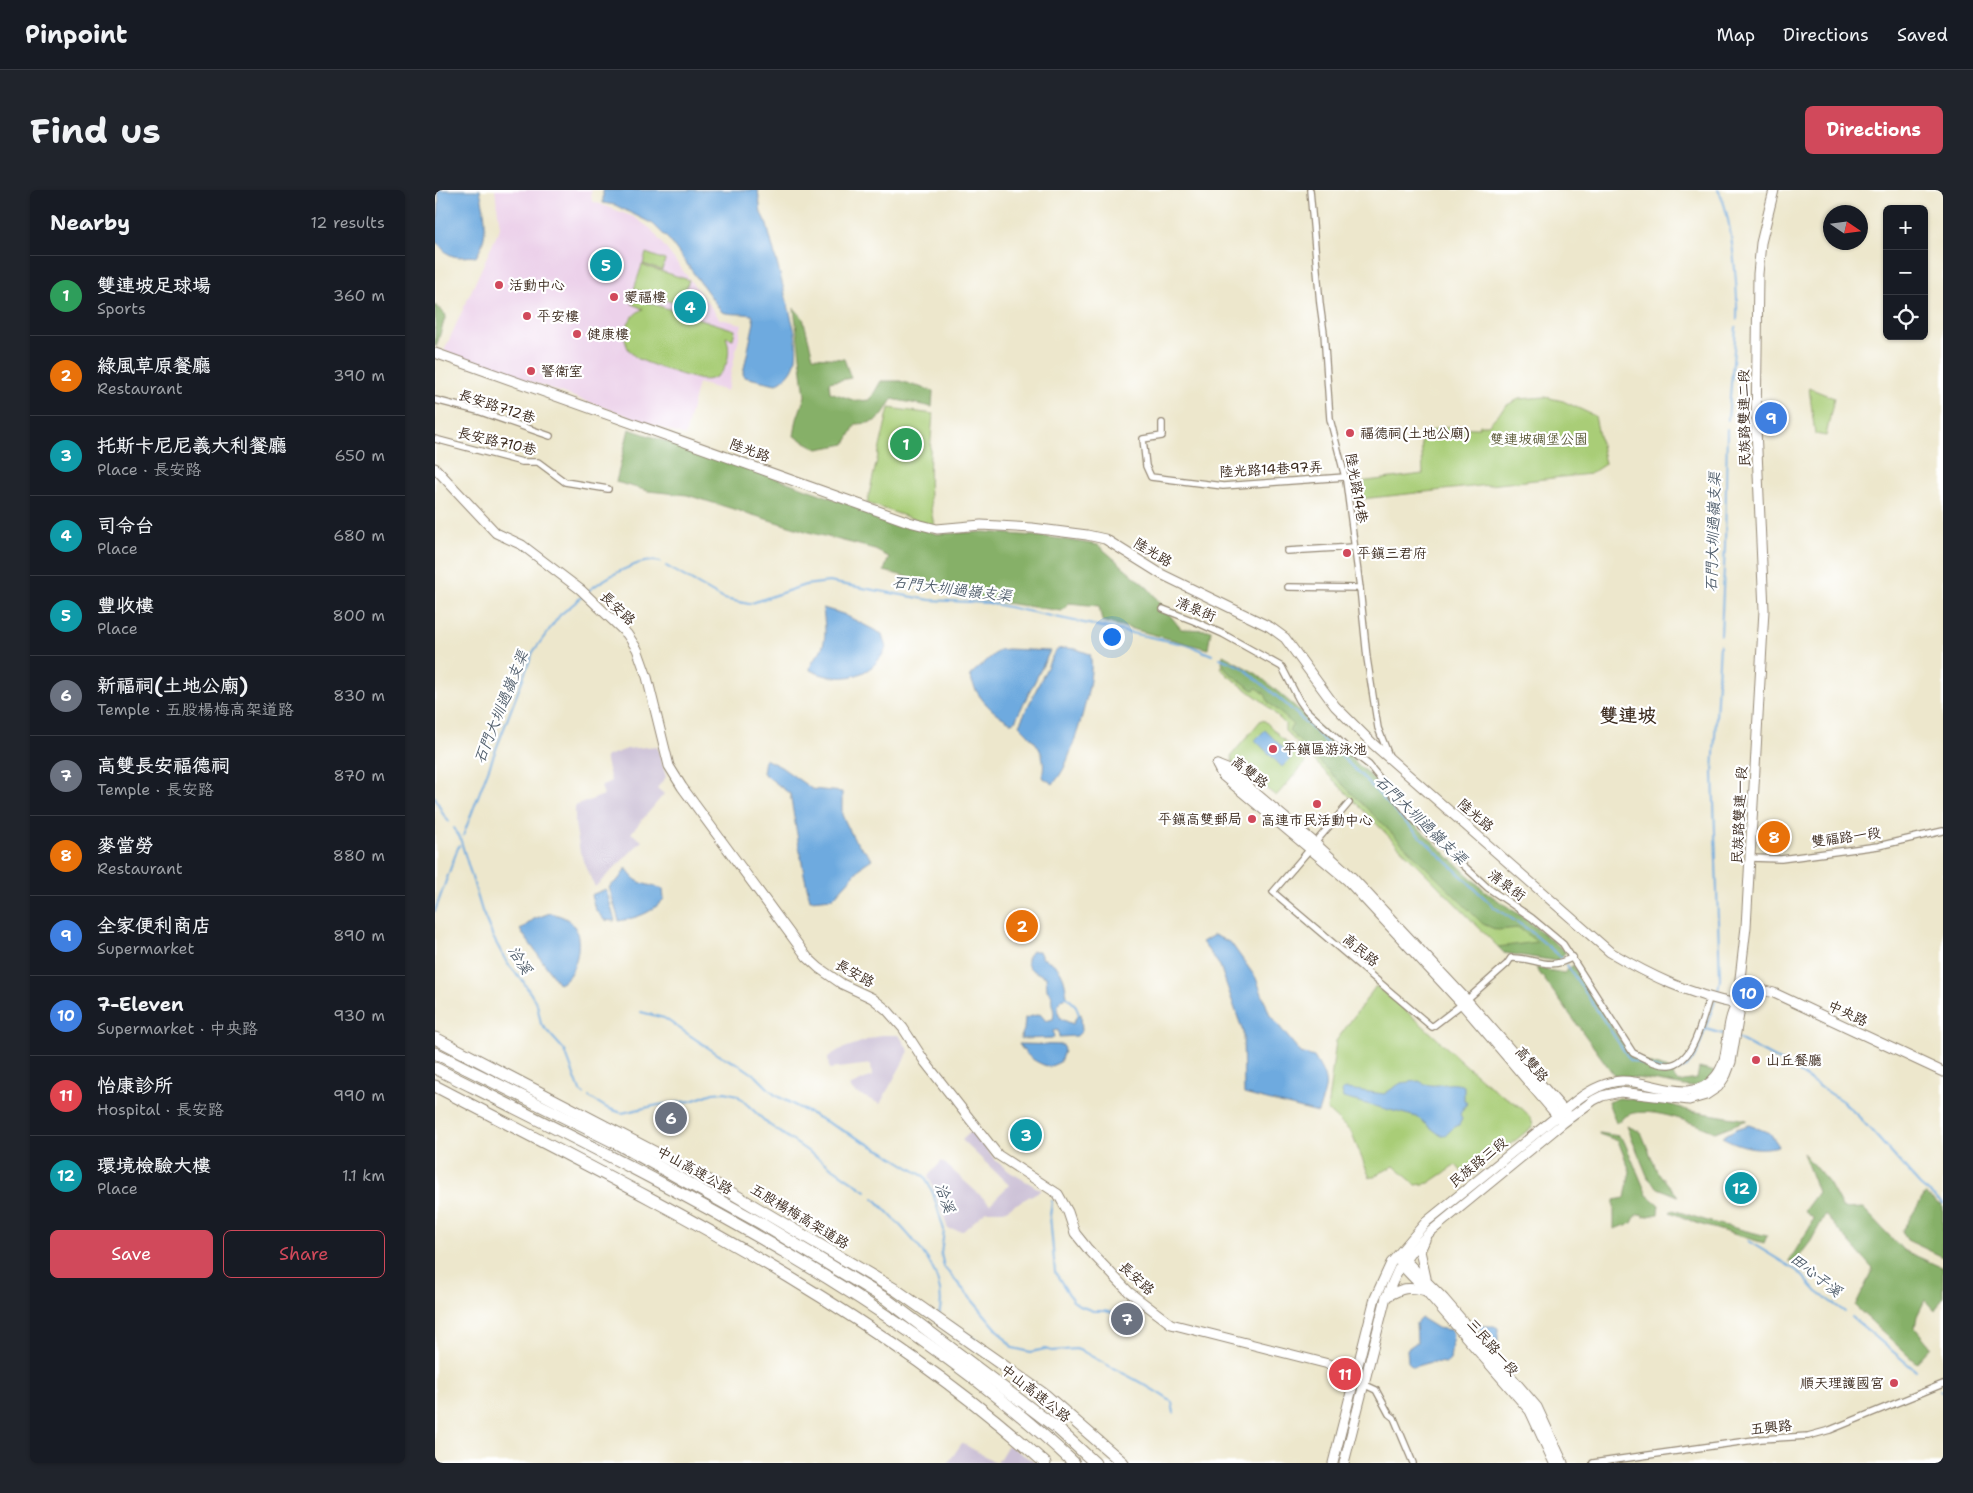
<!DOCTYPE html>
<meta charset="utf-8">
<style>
body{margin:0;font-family:"Shantell Sans","LXGW WenKai TC",sans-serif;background:#20242c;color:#f1f3f6}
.controls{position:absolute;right:15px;top:15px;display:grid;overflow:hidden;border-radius:8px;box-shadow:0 1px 4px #0004}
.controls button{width:45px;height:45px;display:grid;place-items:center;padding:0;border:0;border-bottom:1px solid #363941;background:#171b24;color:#f1f3f6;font:25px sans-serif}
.compass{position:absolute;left:1388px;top:15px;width:45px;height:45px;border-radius:50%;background:#171b24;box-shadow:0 1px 4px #0004;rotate:103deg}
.you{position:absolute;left:676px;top:446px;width:18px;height:18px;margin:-12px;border:4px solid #fff;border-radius:50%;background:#1a73e8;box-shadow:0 0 0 8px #1a73e833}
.badge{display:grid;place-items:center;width:32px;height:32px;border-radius:50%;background:#d1495b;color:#fff;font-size:16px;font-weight:700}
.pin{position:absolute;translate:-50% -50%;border:2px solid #fff;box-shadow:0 1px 5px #0006}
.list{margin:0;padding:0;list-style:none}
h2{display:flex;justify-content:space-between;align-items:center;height:65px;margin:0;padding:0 20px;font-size:21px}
h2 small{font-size:16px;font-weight:400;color:#9ea1a6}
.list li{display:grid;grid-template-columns:32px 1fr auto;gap:15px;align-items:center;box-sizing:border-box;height:80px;padding:0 20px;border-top:1px solid #363941}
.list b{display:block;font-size:19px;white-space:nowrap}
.list p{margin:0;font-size:16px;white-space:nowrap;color:#9ea1a6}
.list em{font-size:16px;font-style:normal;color:#9ea1a6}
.actions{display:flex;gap:10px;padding:15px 20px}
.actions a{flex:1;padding:11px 0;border:1px solid #d1495b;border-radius:8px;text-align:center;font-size:18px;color:#d1495b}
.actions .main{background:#d1495b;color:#fff}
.icon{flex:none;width:28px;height:28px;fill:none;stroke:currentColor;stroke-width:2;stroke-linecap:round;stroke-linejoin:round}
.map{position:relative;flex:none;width:1508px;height:1273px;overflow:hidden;border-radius:8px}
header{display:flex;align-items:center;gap:30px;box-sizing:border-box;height:70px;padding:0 25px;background:#171b24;border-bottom:1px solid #363941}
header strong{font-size:24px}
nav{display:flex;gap:28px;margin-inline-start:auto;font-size:18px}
.intro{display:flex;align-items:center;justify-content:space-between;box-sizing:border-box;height:120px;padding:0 30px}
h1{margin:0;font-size:35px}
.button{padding:12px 22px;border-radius:8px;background:#d1495b;color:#fff;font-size:18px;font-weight:700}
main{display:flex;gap:30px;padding:0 30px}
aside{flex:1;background:#171b24;border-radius:8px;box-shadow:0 1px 4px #0004}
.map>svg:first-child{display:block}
.built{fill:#ecd1ea}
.industrial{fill:#cbbfd5}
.green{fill:#a9cd77;stroke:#727c4a}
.forest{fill:#86b068;stroke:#606d43}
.water{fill:#6eaadf;stroke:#546a7e}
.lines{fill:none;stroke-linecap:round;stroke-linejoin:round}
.stream{stroke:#6eaadf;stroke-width:2}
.street-casing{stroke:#948875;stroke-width:8}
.secondary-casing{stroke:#948875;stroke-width:11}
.highway-casing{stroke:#948875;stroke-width:13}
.street{stroke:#fff;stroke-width:5.5}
.secondary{stroke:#fff;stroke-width:9}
.highway{stroke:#fff;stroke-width:11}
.poi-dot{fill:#d1495b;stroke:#fff;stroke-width:2}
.labels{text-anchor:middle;stroke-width:4.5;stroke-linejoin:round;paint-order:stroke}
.poi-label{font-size:14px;fill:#3b2a1e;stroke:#fff;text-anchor:start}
.street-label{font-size:14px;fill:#3b2a1e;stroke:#fff}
.park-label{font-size:14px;fill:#5c5b39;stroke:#fff}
.water-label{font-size:15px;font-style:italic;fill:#4f5d6b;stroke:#fff}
.district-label{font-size:19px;font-weight:bold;fill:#3b2a1e;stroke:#fff}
</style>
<header>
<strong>Pinpoint</strong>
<nav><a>Map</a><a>Directions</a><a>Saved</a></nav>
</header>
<div class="intro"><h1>Find us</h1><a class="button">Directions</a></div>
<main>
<aside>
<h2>Nearby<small>12 results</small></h2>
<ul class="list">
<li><span class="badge" style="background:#2e9e5b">1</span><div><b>雙連坡足球場</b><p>Sports</p></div><em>360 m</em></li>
<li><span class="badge" style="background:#e8710a">2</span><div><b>綠風草原餐廳</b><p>Restaurant</p></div><em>390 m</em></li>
<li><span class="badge" style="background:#0f9aa8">3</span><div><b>托斯卡尼尼義大利餐廳</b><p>Place · 長安路</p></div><em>650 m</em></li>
<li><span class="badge" style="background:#0f9aa8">4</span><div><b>司令台</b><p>Place</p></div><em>680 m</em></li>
<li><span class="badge" style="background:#0f9aa8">5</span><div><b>豐收樓</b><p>Place</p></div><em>800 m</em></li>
<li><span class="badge" style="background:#6b7280">6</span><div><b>新福祠(土地公廟)</b><p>Temple · 五股楊梅高架道路</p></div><em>830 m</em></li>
<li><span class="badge" style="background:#6b7280">7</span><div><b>高雙長安福德祠</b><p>Temple · 長安路</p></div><em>870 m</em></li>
<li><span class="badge" style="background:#e8710a">8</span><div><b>麥當勞</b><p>Restaurant</p></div><em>880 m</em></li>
<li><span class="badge" style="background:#3f7fe0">9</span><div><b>全家便利商店</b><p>Supermarket</p></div><em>890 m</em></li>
<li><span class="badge" style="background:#3f7fe0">10</span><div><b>7-Eleven</b><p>Supermarket · 中央路</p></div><em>930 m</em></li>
<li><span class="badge" style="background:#e0444e">11</span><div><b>怡康診所</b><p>Hospital · 長安路</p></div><em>990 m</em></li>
<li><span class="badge" style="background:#0f9aa8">12</span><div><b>環境檢驗大樓</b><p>Place</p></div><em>1.1 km</em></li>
</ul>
<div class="actions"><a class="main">Save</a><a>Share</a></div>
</aside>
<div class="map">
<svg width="1508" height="1273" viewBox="0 0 1508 1273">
<rect width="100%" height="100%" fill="#fff"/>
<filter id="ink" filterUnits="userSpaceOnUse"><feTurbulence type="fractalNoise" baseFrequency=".02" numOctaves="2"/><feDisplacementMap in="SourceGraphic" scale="10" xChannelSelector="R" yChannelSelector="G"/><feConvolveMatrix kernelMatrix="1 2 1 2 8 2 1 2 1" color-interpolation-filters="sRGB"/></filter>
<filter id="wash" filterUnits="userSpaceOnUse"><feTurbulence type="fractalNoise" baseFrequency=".0096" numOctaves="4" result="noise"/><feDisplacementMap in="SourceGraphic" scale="20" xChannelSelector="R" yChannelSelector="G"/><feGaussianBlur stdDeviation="1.12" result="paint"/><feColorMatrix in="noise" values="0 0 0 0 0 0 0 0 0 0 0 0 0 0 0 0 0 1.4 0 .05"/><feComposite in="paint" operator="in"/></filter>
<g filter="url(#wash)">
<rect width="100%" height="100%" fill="#ede7cc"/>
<path class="built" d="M60 0H157L156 3 157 11 199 27 216 39 285 129 307 134 292 201 263 193 250 246 9 161 65 38Z"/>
<g class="industrial">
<path d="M222 556 231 587 222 598 229 604 196 643 207 651 160 697 145 662 140 634V616L169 605 166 596 176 591 170 567 192 559Z"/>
<path d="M446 845H464L474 861 445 914 419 902 414 896 437 886 436 874 394 879 393 867 404 860Z"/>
<path d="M537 941 561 971 575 982 606 1000 569 1021H551L528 1041 513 1039 500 1001 493 986 507 971 555 1014 574 995 527 950Z"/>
<path d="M527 1253 562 1273 573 1255 601 1273H513Z"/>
</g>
<g class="green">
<path d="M211 63 230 70 227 80 208 74Z"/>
<path d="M207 75 254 90 245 115 199 99Z"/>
<path d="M199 108 300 140 298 149 291 147C298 164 291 190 268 190 261 190 207 172 202 168 182 154 189 128 208 119L197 114Z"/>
<path d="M1374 198 1399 208 1391 246 1380 244Z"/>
<path d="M1110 207 1128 211 1160 226 1170 274 1155 284 917 310 916 293 988 284 986 246 1005 237 1044 238 1045 235H1053L1072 215 1084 209Z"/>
<path d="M454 218 498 224C495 263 491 298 499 336L432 313Z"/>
<path d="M791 474 807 481 1117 762 1078 764 1069 763 850 541V534L827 511 792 485 785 477Z"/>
<path d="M826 530 830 531 871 572 841 606 798 573 796 566Z"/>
<path d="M941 796C960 812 979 827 997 844 1019 864 1039 884 1063 902 1075 911 1096 920 1098 936L1033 989 1021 975 994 993 981 995 959 976 935 988 916 942 892 920 901 851Z"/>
</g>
<g class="forest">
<path d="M0 115 11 125 1 157 0 155Z"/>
<path d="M359 118 368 128 378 167 409 169 416 188 394 192 395 202 421 211 435 210 446 191H465L498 201 497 217 457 209C445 229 445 233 421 234L410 254 383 259 359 246 362 229 370 206Z"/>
<path d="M194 239 352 292 463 332 502 344 549 342 612 347 663 355 713 398 746 439 776 440 773 459 667 431 664 416 634 413 627 421 513 405 501 394 449 381 454 367 436 358 377 343 252 305 213 301 181 292Z"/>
<path d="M788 465 822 484 870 525 943 593 976 631 1051 702 1092 730 1131 762 1122 771 1069 763 1063 757 1102 752 1084 738 1062 740 1048 734 854 541 858 534 834 513 830 504 822 498 818 500 793 482 787 473Z"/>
<path d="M1138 775 1197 868 1233 879 1243 892 1262 889 1264 878 1280 882 1270 893 1255 897 1223 891 1179 885 1101 778 1129 783Z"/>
<path d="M1184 908 1228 912 1255 921 1312 930 1280 942C1258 933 1218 917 1195 924 1190 926 1185 930 1181 933L1173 912Z"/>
<path d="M1192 936 1206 942 1222 981 1243 1006 1223 998 1213 988Z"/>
<path d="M1164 943 1184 946 1189 951 1212 1005 1224 1015 1223 1024 1209 1027 1207 1024 1201 1025 1197 1033 1179 1039V1010L1190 1008 1195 981 1183 951 1164 944Z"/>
<path d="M1368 963 1394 993 1408 1019 1428 1018 1468 1060 1508 1078V1107L1500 1121 1490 1110 1482 1126 1480 1138 1496 1157 1481 1173 1420 1116 1438 1079 1390 1025 1376 1051 1359 1073 1354 1071 1375 1037 1378 1028 1369 1021 1383 1002Z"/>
<path d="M1490 1004 1508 1017V1067L1472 1050 1467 1041Z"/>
<path d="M1238 1020 1276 1032 1332 1046 1329 1053 1264 1034 1235 1022Z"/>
</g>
<g class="water">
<path d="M2 0H45C50 24 55 45 41 67 31 65 22 70 12 63 7 60 6 54 0 52 0 35 7 16 2 0Z"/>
<path d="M168 0H323L326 23 332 35 360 142C363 165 364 182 341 194L309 187 308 183 319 132 317 125C307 123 297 125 287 122L235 51 218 34 180 15 168 13Z"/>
<path d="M388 418 408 424 447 444 451 458C437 489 403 494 375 480 375 471 386 464 388 455 392 444 389 430 388 418Z"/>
<path d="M631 458 641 459 655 464C662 486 639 556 629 578 626 584 622 589 618 594L607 587C613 563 600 551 584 535L618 465 623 459Z"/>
<path d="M572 459 615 461 580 531 577 533C557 523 540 506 535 485L564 460Z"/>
<path d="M830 540 857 567 847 577 820 550Z"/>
<path d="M330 569 346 577 377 599 407 602V625L419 649 437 669 428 675 398 708 375 710 369 684 355 604 328 583Z"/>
<path d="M190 679H192C200 695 213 694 228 699L229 709C215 724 204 727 184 731L174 697 184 689Z"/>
<path d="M171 699 180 731 169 730 160 719 156 705Z"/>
<path d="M115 723C124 725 134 728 139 736 149 751 141 787 124 794L85 740 99 729Z"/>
<path d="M779 745 796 753 821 788 835 825 866 863 879 867C895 893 892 894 883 923L809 904 808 842 785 776 767 752Z"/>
<path d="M597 761H604L607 768C627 775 630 788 632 807L626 809C621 816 622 822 626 829L638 834 642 826 646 824 647 841 642 846 624 847 623 840 618 841 619 848 585 849 589 840 590 828 605 824 611 831 618 829C621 819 615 816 617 806L612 800 611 787C598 781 584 776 597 761Z"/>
<path d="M584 854 628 855 629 861 625 872 614 877C600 872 592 867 584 854Z"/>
<path d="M984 891C1000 901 1012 889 1029 896V910L1032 913 1025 924 1027 929 1024 935 1018 938 1011 945H1005L982 927 908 908 907 900 912 899 949 904 966 893Z"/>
<path d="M1314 935 1335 943 1344 956C1323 961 1306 957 1287 947L1301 939Z"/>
<path d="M986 1128 1002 1138 1016 1140 1018 1144 1015 1170 1012 1173 996 1172 978 1177 973 1172 972 1159 982 1152 981 1133Z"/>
<path d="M1043 1136H1059L1063 1138V1158Z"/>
</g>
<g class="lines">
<g class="stream">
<path d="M1283 0C1297 22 1303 101 1302 129"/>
<path d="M1293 230 1301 137"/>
<path d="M231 376 289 409 314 414 370 395 394 392 495 410 554 413 753 455 777 465"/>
<path d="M151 403C166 390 206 366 225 372"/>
<path d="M1286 445 1290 356 1292 239"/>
<path d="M785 468 807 477 853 516 928 587 970 632 1059 717 1094 740 1127 768"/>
<path d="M0 607 8 624 14 632"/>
<path d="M19 638 25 648 47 721 58 747 72 773 88 791 102 814 106 834 130 861 145 901 149 904"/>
<path d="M28 646 98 462 125 425 148 406"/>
<path d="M0 721 24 655"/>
<path d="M1132 775 1195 870 1234 883 1251 877 1261 866 1280 811"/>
<path d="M1282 806 1285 789 1278 583 1285 454"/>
<path d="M632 807 641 816 644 825"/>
<path d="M206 822 229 828 284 865 305 875 321 886 340 905 449 962 490 987 498 1003 509 1040 506 1064 509 1077 578 1158 596 1162 610 1159 617 1161 641 1159 649 1162C679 1180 708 1191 737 1212L739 1223"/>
<path d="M1271 839 1288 844"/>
<path d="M1302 848 1349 873 1407 911 1425 928 1485 995 1508 1014"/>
<path d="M154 907 172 918 187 923 223 915 256 911 278 903 290 902 302 905 333 934 431 1001"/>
<path d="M439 1008C467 1039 516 1078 504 1125"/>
<path d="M617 1011 615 1026 620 1082 638 1111 645 1116 658 1121H669L683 1124"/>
<path d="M1313 1051 1364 1082 1382 1102 1410 1122"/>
<path d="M1417 1127 1481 1181"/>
<path d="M516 1133 541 1150"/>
<path d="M1505 1200 1508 1202"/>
</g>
</g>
</g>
<g filter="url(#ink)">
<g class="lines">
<defs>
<g id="street">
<path d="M875 0 885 114 889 143 895 229 911 291 925 398 932 468 943 538 954 566"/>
<path d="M0 210 43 221 115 246"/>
<path d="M727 233V246L708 249 711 276 716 287 788 296 910 287"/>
<path d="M0 249 87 272H103L130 292 173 299"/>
<path d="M852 361 919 357"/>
<path d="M853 397 925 398"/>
<path d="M728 419 759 431 788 444 847 477 864 510 871 520 912 558 934 575 977 628 1053 698 1097 728 1128 754 1198 863C1209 868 1222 876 1234 875 1259 873 1267 829 1274 809"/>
<path d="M880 653 914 613"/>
<path d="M875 659 838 702 997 837 1027 814 1072 774 1076 768C1101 767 1112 782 1138 767"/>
<path d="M1316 668 1346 669 1443 656 1508 641"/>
<path d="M928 1194 941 1200 954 1224 959 1228 978 1273"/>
<path d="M1158 1273 1326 1249 1373 1246 1395 1240 1508 1194"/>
</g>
<g id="secondary">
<path d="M0 163 474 332 502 339 546 335 597 338 652 345 670 349 726 384 835 437 850 448 900 516 938 554 1175 762C1216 786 1255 805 1302 814"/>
<path d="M0 278 61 343 87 355 146 400 192 444 202 459 212 487 234 576 247 597 372 767 384 778 407 794 437 808 452 820 468 838 490 872 563 965 623 1004 633 1022 640 1043 652 1058 694 1102 736 1134 921 1181 928 1194"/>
<path d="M782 575 792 579 880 653 917 687 1031 809 1132 924"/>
<path d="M782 575 787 585 912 690 1027 814 1125 929"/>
<path d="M1305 795 1339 803 1508 882"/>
<path d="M990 1050 985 1061 991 1088"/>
<path d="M967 1067 1009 1109 1102 1217 1128 1273"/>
<path d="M965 1071 967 1076 991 1101 1095 1221 1119 1273"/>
<path d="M951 1107C967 1098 973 1096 991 1101"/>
<path d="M898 1273 940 1108 956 1073 991 1032 1142 910C1155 900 1170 892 1187 891 1217 890 1257 917 1281 886 1297 866 1288 836 1302 814"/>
<path d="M909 1273 951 1107 963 1080 976 1062 995 1042 1128 933 1159 910 1167 906 1185 902 1254 910 1271 905 1283 897 1291 885 1296 872 1304 824 1302 814 1311 737 1329 420 1321 238 1323 84 1326 53 1339 0"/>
</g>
<g id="highway">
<path d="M0 848 288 998 461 1100 610 1205 688 1273"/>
<path d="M0 863 181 953 327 1034 451 1109 623 1239 660 1273"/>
<path d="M0 878C219 988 459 1103 639 1273"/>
<path d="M0 896C212 1007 431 1111 610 1273"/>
</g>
</defs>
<use href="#street" class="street-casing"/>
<use href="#secondary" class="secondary-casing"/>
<use href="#highway" class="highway-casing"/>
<use href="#street" class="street"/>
<use href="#secondary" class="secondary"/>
<use href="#highway" class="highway"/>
</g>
</g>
<g class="poi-dot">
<circle cx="64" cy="95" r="5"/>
<circle cx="179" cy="107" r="5"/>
<circle cx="92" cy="126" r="5"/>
<circle cx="142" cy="144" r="5"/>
<circle cx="96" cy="181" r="5"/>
<circle cx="915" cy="243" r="5"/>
<circle cx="912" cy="363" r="5"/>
<circle cx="838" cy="559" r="5"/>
<circle cx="882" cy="614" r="5"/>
<circle cx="817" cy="629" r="5"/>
<circle cx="1321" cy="870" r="5"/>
<circle cx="1459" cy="1193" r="5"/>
</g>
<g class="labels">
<g class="poi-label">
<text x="74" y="100">活動中心</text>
<text x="189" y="112">蒙福樓</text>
<text x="102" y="131">平安樓</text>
<text x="152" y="149">健康樓</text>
<text x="106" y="186">警衛室</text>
<text x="925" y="248">福德祠(土地公廟)</text>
<text x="922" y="368">平鎮三君府</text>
<text x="848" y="564">平鎮區游泳池</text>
<text x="807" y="634" text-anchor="end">平鎮高雙郵局</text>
<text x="882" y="635" text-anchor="middle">高連市民活動中心</text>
<text x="1331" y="875">山丘餐廳</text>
<text x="1449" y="1198" text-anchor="end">順天理護國宮</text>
</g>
<g class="street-label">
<text transform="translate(62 216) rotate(18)" y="5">長安路712巷</text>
<text transform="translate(1309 228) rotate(-91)" y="5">民族路雙連二段</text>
<text transform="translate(62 251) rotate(13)" y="5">長安路710巷</text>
<text transform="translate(315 260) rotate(20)" y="5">陸光路</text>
<text transform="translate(836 279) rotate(-3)" y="5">陸光路14巷97弄</text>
<text transform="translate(922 298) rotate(80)" y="5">陸光路14巷</text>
<text transform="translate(718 362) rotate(31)" y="5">陸光路</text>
<text transform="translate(183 418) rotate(43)" y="5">長安路</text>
<text transform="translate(761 419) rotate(22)" y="5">清泉街</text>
<text transform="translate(815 582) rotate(38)" y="5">高雙路</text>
<text transform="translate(1041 625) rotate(41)" y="5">陸光路</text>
<text transform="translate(1304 625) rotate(-87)" y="5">民族路雙連一段</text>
<text transform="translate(1411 647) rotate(-8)" y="5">雙福路一段</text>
<text transform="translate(1072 695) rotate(36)" y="5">清泉街</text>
<text transform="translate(926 760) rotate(40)" y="5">高民路</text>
<text transform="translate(420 783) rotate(29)" y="5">長安路</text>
<text transform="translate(1413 823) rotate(25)" y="5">中央路</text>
<text transform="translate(1097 874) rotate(49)" y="5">高雙路</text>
<text transform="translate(1043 972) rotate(-39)" y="5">民族路三段</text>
<text transform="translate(260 980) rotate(29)" y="5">中山高速公路</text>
<text transform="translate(365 1026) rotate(31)" y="5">五股楊梅高架道路</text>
<text transform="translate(702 1088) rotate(42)" y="5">長安路</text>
<text transform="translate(1058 1157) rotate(49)" y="5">三民路一段</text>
<text transform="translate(601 1203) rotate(38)" y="5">中山高速公路</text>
<text transform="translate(1336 1237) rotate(-6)" y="5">五興路</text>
</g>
<g class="park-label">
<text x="1104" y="254">雙連坡碉堡公園</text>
</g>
<g class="water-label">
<text transform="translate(1278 342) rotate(-88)" y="5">石門大圳過嶺支渠</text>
<text transform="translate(517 399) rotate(7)" y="5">石門大圳過嶺支渠</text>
<text transform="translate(66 517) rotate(-68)" y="5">石門大圳過嶺支渠</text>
<text transform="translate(986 630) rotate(44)" y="5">石門大圳過嶺支渠</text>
<text transform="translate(85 770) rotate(57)" y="5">洽溪</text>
<text transform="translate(510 1008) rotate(70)" y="5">洽溪</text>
<text transform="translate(1381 1085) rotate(38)" y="5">田心子溪</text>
</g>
<g class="district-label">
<text x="1193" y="532">雙連坡</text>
</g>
</g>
</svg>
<div class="controls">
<button>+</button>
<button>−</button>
<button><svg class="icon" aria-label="locate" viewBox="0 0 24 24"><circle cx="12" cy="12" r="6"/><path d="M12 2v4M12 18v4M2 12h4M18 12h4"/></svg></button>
</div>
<svg class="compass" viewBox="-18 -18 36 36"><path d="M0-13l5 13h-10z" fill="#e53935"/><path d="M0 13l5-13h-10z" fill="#9ea1a6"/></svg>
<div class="you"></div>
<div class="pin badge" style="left:471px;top:254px;background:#2e9e5b">1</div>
<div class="pin badge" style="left:587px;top:736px;background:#e8710a">2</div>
<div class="pin badge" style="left:591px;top:945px;background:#0f9aa8">3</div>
<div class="pin badge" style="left:255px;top:117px;background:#0f9aa8">4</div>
<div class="pin badge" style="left:171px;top:75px;background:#0f9aa8">5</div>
<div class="pin badge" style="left:236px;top:928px;background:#6b7280">6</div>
<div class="pin badge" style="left:692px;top:1129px;background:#6b7280">7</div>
<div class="pin badge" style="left:1339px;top:647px;background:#e8710a">8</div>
<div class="pin badge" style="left:1336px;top:228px;background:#3f7fe0">9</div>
<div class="pin badge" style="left:1313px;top:803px;background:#3f7fe0">10</div>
<div class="pin badge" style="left:910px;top:1184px;background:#e0444e">11</div>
<div class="pin badge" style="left:1306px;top:998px;background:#0f9aa8">12</div>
</div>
</main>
